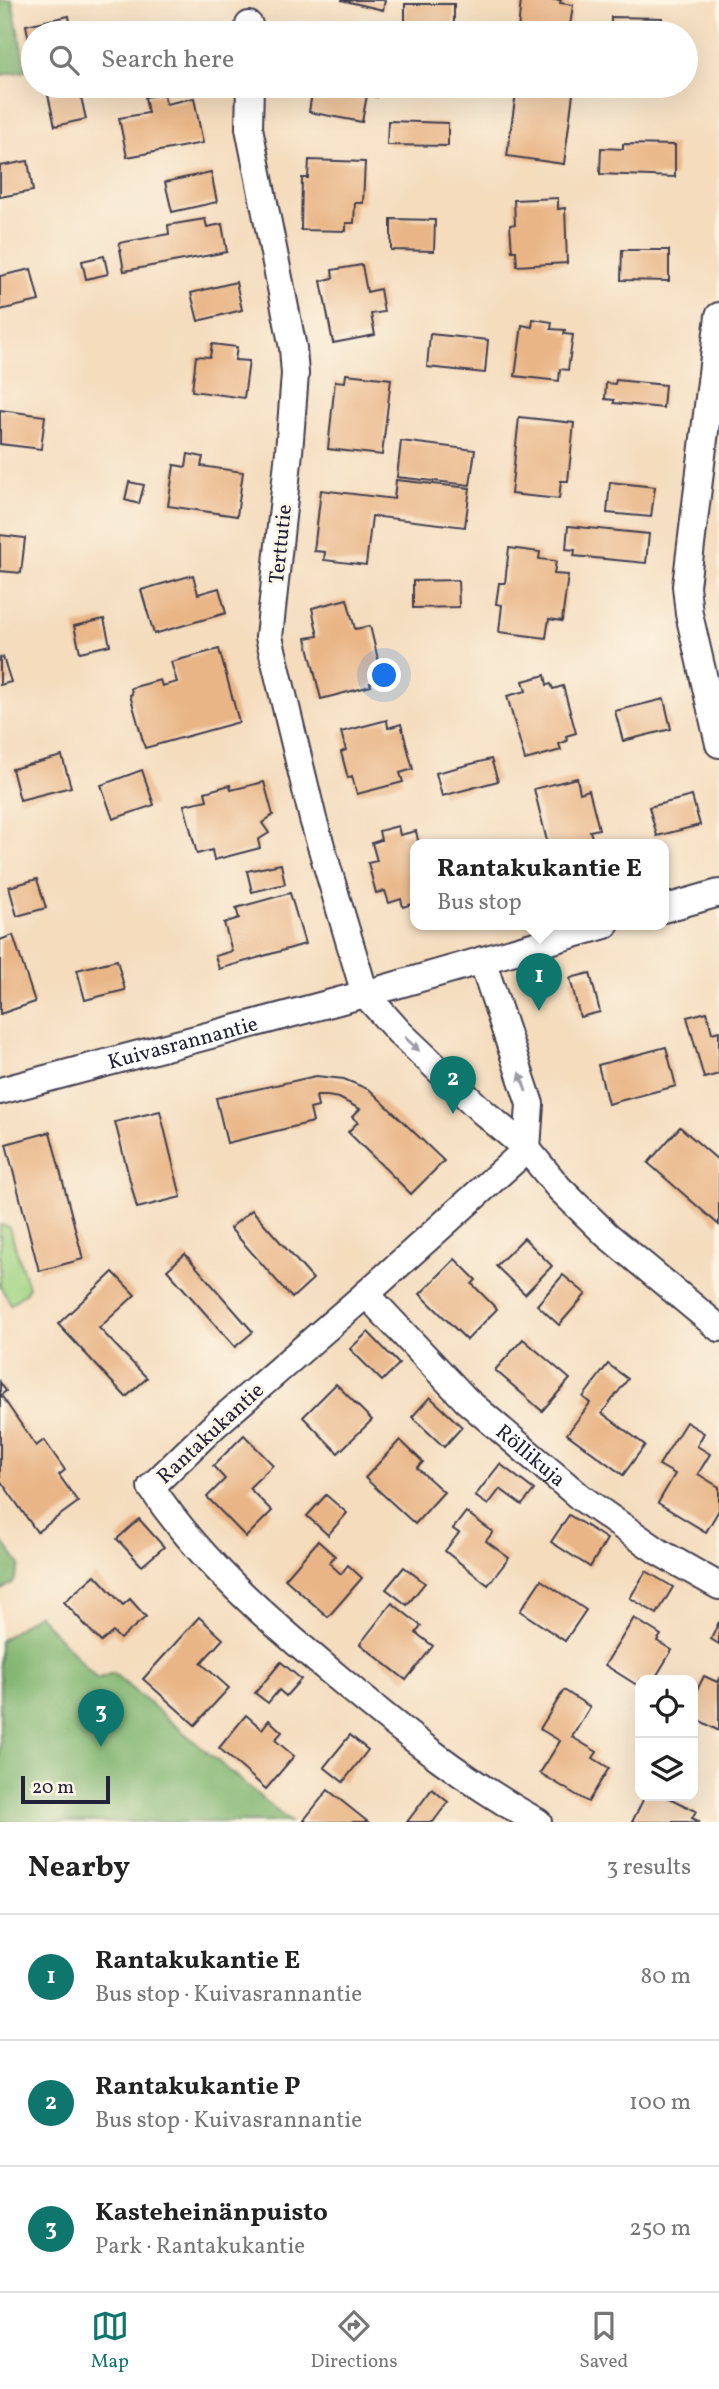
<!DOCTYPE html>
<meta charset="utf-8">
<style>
body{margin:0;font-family:Vollkorn,serif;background:#f2f2f2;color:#222}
.controls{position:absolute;right:21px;bottom:21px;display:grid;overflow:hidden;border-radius:14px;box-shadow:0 7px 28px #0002}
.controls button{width:63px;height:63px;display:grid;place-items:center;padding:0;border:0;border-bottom:2px solid #e0e0e0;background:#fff;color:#222;font:35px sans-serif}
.scale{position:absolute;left:21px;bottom:18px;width:89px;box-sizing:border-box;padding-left:7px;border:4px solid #22223b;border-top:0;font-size:19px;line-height:24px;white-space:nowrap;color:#22223b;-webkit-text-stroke:5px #fcf5e5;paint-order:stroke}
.you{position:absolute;left:385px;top:676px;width:24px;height:24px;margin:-18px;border:5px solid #fff;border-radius:50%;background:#1a73e8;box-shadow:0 0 0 10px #1a73e833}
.badge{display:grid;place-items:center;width:46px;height:46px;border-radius:50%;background:#0f766e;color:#fff;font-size:23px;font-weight:700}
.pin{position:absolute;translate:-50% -58px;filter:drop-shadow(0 2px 4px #0008)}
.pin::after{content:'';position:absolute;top:37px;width:24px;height:21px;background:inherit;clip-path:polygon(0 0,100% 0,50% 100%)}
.popup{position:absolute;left:410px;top:839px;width:259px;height:91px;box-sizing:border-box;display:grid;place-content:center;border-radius:14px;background:#fff;filter:drop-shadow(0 2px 5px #0005);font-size:23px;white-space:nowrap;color:#767676}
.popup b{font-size:26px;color:#222}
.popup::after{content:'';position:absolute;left:50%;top:100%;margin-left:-14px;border:14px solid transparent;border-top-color:#fff}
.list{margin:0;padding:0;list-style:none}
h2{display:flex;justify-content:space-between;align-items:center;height:91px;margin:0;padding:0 28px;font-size:30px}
h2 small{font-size:23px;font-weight:400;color:#767676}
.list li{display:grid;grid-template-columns:46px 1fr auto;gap:21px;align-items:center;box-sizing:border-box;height:126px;padding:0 28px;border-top:2px solid #e0e0e0}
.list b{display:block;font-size:26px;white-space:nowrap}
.list p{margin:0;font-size:23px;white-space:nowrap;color:#767676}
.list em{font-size:23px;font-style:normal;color:#767676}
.icon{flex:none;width:38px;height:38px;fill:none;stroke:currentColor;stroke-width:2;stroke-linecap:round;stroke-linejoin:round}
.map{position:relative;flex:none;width:719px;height:1822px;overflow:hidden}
.search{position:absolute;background:#fff;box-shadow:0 7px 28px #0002;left:21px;right:21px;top:21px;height:77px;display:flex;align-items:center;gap:18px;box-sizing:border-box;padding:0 24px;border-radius:38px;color:#767676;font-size:26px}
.sheet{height:469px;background:#fff}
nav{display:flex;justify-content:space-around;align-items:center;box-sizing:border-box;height:98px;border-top:2px solid #e0e0e0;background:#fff;font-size:19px;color:#767676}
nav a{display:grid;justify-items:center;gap:4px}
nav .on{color:#0f766e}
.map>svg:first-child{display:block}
.green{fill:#a3d584;stroke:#627c60;stroke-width:2}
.forest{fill:#82b672;stroke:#526c56;stroke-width:2}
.building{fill:#e9b586}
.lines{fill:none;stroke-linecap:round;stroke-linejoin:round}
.street-casing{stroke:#423e4e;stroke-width:30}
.street{stroke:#fff;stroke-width:26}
.oneway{fill:#9c9ca7}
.labels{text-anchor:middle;stroke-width:5;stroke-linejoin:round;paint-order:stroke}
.street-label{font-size:21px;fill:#22223b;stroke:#fcf5e5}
</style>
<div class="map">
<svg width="719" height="1822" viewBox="0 0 719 1822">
<rect width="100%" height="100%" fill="#fcf5e5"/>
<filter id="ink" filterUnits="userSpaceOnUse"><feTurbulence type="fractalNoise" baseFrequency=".0143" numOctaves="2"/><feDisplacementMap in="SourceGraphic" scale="14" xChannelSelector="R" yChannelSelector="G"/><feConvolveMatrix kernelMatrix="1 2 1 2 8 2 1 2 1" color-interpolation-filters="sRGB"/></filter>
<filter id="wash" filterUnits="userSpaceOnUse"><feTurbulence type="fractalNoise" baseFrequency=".00686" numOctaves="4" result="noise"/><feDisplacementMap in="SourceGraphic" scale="28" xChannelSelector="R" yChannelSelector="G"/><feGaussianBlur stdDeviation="1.57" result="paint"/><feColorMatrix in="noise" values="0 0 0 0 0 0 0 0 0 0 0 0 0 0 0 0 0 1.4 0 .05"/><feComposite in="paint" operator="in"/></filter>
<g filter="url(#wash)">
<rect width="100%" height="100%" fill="#f4dcbd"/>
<path class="green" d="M0 1225 9 1227 28 1287 26 1292 11 1304 0 1286Z"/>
<g class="forest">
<path d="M0 0H12L26 71 0 75Z"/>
<path d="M0 1538 20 1565 14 1582 0 1591Z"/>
<path d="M38 1614 97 1679 113 1673 290 1822H0V1641Z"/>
</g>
<g id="blocks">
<g class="building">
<path d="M341 0H385L383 10Z"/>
<path d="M521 0H561L560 3 573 5 569 33 518 30Z"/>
<rect x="405" y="4" width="49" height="29"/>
<path d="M69 16 72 33H33L32 56 26 25Z"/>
<path d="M611 17 662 18 661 33H611Z"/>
<path d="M313 86H379L377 97 367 95 362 122 309 112Z"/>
<path d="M517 86H574L564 164 507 156Z"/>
<path d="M79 88 86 119 55 126 48 95Z"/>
<path d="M164 94 166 104 194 98 203 143 127 157 119 118 148 113 145 97Z"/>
<path d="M388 121 448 123V146L387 145Z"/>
<path d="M623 144 675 145V177L600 174 601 148 623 149Z"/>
<path d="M309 160 365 162 363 203H355L354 223H346V231L301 230 302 178H308Z"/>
<path d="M28 161 33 191 0 197V166Z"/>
<path d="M211 172 217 202 172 212 165 182Z"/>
<path d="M558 198V209L565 208 567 263 517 266 516 251H512L510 225 515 224 514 200Z"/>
<path d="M205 219 207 227 222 224 227 252 124 271 119 243 169 234 168 225Z"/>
<path d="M391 219 435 220 434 251 391 250Z"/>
<path d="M622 250H669V281L621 280Z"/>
<path d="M104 256 108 274 86 279 82 261Z"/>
<path d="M362 265 367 292 380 289 384 312 371 314 375 335 333 343 321 281 333 278 332 270Z"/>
<path d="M31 269 39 301 0 310V276Z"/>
<path d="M236 282 242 310 198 321 191 293Z"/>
<path d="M533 319 552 322 551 329 565 330 564 334 573 335 568 370 560 369 559 381 515 376 522 325 532 327Z"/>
<path d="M430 334 488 340 485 373 427 367Z"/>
<path d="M212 344 237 347 235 360 249 361 244 398 192 391 196 356 210 357Z"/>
<path d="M346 374 391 379 382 455 328 449 335 381 345 382Z"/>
<path d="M616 380 665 385 663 408 614 403V400L605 399 606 383 615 384Z"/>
<path d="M0 410 45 416 41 449 0 444Z"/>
<path d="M519 417 574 423 568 481H561L559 499 511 494Z"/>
<path d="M401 441 475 450 470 485 397 477Z"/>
<path d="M188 454 203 457 201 466 243 472 237 516 168 506 174 465 186 467Z"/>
<path d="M396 480 470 488 465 527 372 516 366 565 324 560 325 552 314 551 321 490 394 499Z"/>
<path d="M129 482 144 485 139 504 125 500Z"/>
<path d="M610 482 655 487 651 517 607 513Z"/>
<path d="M568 526 649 534 646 563 574 556 575 550 566 549Z"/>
<path d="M0 535 25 538 21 573 0 571Z"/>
<path d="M509 548 540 552 539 559 556 561 554 574 568 575 562 621 549 619 546 638 499 632 502 605 496 604 499 583H505Z"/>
<path d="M193 575 198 594 219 588 226 613 154 634 141 590Z"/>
<path d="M458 580 459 607 413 608V581Z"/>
<path d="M347 599 355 629 370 626 383 680 370 683 371 686 321 699 306 638 318 636 312 608Z"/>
<path d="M104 619 110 645 80 652 74 626Z"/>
<path d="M219 649 239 722 145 748 130 695 132 694 131 688 160 680 162 686 177 682 171 662Z"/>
<path d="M3 657 11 682 0 685V658Z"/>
<path d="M545 675 547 685 551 684 553 689 563 686 576 733 566 736 567 741 559 744 561 750 525 760 507 696 526 691 523 681Z"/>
<path d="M664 699 671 729 623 741 615 711Z"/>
<path d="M387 720 388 728 401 724 413 769 400 773 403 782 357 794 352 776 348 778 341 752 346 750 341 732Z"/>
<path d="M62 756 71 787 20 800 12 769Z"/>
<path d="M491 759 498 781 442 796 436 773Z"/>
<path d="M142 770 154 805 113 819 101 785Z"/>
<path d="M577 778 580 793 589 790 599 829 590 831 594 845H548L534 789Z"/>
<path d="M264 782 273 815 262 823 269 833 258 840 260 848 214 860 212 850 197 854 184 805 207 800 205 792 230 785 231 790Z"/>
<path d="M692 796 700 825 657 836 649 807Z"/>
<path d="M398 826 400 835 416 831 419 845H415V903L403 907 401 899 389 903 385 891 376 893 368 863 377 861 372 843 381 840 379 831Z"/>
<path d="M281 864 285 884 252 892 247 871Z"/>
<path d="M37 879 46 908 17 916 9 887Z"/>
<path d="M290 893 305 944 219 969 215 956 232 951 224 923 239 918 236 908Z"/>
<path d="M13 935 35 1002 0 1014V940Z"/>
<path d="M117 960 125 990 85 1000 77 970Z"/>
<path d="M590 973 600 1012 580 1017 570 978Z"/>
<path d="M707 1012 712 1033 719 1031V1074L704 1078 687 1017Z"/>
<path d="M666 1047 676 1086 608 1104 598 1065Z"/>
<path d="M316 1076 344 1079 370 1090 444 1161 411 1194 348 1132 358 1122 352 1117 360 1109 339 1098 327 1096H316L318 1107 310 1109 313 1122 227 1143 216 1098Z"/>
<path d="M160 1111 181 1197 137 1208 115 1122Z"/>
<path d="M680 1127 719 1161V1225L648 1163Z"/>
<path d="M50 1132 83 1259 39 1271 6 1144Z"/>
<path d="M252 1210 313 1279 292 1298 230 1228Z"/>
<path d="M524 1238 552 1266 525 1294 496 1266Z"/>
<path d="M185 1254 253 1332 235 1347 167 1270Z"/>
<path d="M455 1259 476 1280 472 1284 497 1309 467 1340 420 1294Z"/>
<path d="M113 1272 135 1295 99 1328 147 1378 126 1397 58 1324Z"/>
<path d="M563 1275 586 1294 559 1325 537 1305Z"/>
<path d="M368 1332 399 1364 382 1381 350 1349Z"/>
<path d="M523 1339 570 1379 542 1411 495 1370Z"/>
<path d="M608 1364 628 1379 602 1413 645 1445 623 1475 567 1434 590 1403 583 1397Z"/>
<path d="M0 1382 6 1391 1 1395 36 1446 44 1440 65 1470 59 1475 78 1502 37 1532 0 1480Z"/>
<path d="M336 1384 372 1420 338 1453 303 1417Z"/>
<path d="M430 1397 462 1427 444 1447 412 1417Z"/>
<path d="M686 1422 704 1433 697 1446 710 1454 698 1474 719 1487V1510L706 1532 658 1503 675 1474 659 1465Z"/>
<path d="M244 1435 273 1465 249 1488 272 1511 246 1537 207 1497 225 1479 213 1466Z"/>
<path d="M400 1440 423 1462 417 1468 444 1492 415 1524 365 1478Z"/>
<path d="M500 1464 534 1490 522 1505 500 1489 488 1505 475 1496Z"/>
<path d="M326 1495 347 1513 328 1535 307 1516Z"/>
<path d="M466 1512 493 1532 486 1541 509 1558 488 1585 445 1551 459 1533 453 1529Z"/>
<path d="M569 1515 607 1539 590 1567 551 1542Z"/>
<path d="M139 1519 164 1547 142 1566 117 1539Z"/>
<path d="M318 1541 335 1556 329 1563 341 1574 348 1565 362 1578 328 1617 285 1579Z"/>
<path d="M404 1567 425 1583 407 1605 386 1589Z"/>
<path d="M646 1571 673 1587 657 1614 630 1598Z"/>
<path d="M95 1575 123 1605 130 1599 146 1617 120 1639 113 1632 101 1642 64 1602Z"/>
<path d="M541 1580 586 1610 565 1641 520 1611Z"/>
<path d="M392 1603 421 1626 416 1633 433 1646 406 1680 360 1644Z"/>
<path d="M199 1617 223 1639 201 1663 229 1688 195 1725 143 1679Z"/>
<path d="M634 1618 661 1635 657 1641 672 1650 654 1680H640V1687L605 1665Z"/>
<path d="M719 1622V1644L711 1639Z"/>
<path d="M281 1662 301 1679 286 1696 279 1690 268 1703 255 1693Z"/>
<path d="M704 1676 717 1682 719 1679V1731L693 1717V1698Z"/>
<path d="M564 1690 590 1707 572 1737 597 1752 593 1758 609 1768 588 1802 540 1773 560 1741 540 1729Z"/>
<path d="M246 1715 262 1729 269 1720 282 1732 275 1740 294 1756 266 1789 219 1748Z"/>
<path d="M350 1735 368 1750 343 1782 324 1767Z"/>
<path d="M432 1789 448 1802 433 1822H407Z"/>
<path d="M328 1790 368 1822H307L304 1820Z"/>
<path d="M645 1796H665L696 1811 692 1818 700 1822H632Z"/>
</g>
</g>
</g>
<g filter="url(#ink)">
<use href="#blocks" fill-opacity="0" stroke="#423e4e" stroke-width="2"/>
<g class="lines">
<defs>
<g id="street">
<path d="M249 25V33"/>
<path d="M250 86 249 128 293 348 295 374 289 452 269 637 313 819 365 994 399 1032 483 1112 527 1149 559 1188 607 1235 719 1328"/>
<path d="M719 316 686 586 689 614 719 744"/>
<path d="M663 909 719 893"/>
<path d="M482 960 530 1104 527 1149"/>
<path id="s1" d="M0 1091 365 994 605 925"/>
<path d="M527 1149 366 1294 214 1426 151 1487C200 1561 268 1620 336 1676 399 1729 466 1782 538 1822"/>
<path id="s2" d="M366 1294 466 1400 580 1497 659 1552 719 1586"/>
</g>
</defs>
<use href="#street" class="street-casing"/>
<use href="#street" class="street"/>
</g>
<defs><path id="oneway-solid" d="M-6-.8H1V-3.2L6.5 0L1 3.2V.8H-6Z" transform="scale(1.75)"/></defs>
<g class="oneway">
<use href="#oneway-solid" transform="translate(412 1044) rotate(44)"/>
<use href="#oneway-solid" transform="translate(523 1082) rotate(-108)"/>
</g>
</g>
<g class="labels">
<g class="street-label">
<text transform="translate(280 544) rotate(-84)" y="7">Terttutie</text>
<text dy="7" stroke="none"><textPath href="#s1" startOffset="189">Kuivasrannantie</textPath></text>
<text transform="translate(210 1433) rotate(-43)" y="7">Rantakukantie</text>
<text dy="7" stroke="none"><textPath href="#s2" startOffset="231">Röllikuja</textPath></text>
</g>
</g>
</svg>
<div class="controls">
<button><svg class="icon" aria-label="locate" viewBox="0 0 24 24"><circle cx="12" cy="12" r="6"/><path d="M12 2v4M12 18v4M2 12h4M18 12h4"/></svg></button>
<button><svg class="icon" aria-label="layers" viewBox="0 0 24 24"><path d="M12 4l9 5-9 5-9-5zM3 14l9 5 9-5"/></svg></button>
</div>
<div class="scale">20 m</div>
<div class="you"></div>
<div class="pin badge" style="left:539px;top:1011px">1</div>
<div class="popup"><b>Rantakukantie E</b>Bus stop</div>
<div class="pin badge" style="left:453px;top:1114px">2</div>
<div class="pin badge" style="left:101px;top:1747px">3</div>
<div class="search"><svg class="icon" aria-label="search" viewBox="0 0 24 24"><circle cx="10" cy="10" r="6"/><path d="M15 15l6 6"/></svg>Search here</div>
</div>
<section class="sheet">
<h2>Nearby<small>3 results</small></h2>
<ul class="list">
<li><span class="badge">1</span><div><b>Rantakukantie E</b><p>Bus stop · Kuivasrannantie</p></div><em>80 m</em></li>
<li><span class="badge">2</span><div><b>Rantakukantie P</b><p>Bus stop · Kuivasrannantie</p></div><em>100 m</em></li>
<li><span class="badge">3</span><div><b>Kasteheinänpuisto</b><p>Park · Rantakukantie</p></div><em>250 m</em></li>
</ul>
</section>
<nav>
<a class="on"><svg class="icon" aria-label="map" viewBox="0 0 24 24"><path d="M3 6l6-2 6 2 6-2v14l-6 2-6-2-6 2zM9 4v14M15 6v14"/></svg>Map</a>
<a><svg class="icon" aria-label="directions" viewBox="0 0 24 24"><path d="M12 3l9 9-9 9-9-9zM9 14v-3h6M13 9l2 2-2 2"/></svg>Directions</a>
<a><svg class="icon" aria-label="saved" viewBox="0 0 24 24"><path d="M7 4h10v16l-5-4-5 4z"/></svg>Saved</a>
</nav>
